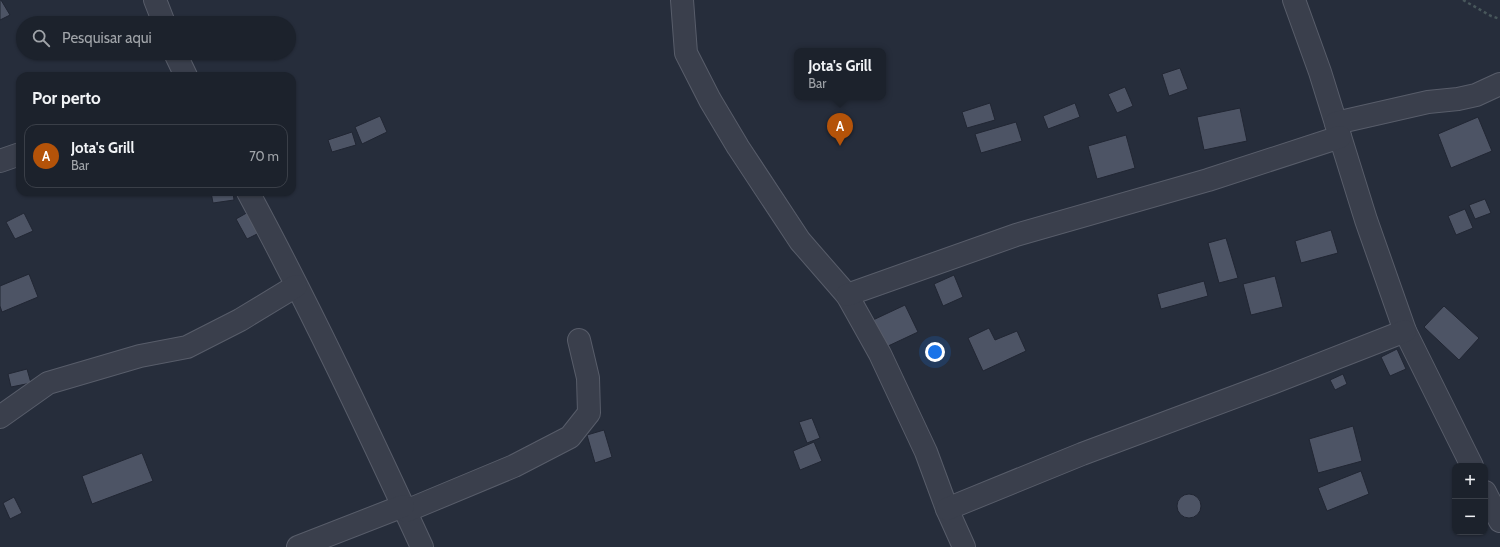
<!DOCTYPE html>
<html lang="pt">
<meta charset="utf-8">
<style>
body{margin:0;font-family:Cabin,sans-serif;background:#252a34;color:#f1f3f6}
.controls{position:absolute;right:12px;bottom:12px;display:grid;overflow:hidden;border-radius:8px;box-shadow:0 1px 3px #0004}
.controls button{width:36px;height:36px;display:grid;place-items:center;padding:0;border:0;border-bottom:1px solid #3a3f48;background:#1c222c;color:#f1f3f6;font:20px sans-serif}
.you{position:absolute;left:935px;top:352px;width:14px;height:14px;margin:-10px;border:3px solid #fff;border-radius:50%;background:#1a73e8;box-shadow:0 0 0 6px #1a73e833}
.badge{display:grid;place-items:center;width:26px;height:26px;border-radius:50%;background:#b45309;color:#fff;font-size:13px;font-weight:700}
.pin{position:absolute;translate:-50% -33px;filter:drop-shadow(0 1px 2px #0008)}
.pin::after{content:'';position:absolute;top:21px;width:14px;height:12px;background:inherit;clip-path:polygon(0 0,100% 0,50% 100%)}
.popup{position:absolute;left:794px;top:48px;width:92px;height:52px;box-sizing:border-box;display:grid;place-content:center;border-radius:8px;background:#1c222c;filter:drop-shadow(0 1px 3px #0005);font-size:13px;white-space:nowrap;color:#a0a4a9}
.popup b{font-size:15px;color:#f1f3f6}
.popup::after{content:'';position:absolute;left:50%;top:100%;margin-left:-8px;border:8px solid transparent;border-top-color:#1c222c}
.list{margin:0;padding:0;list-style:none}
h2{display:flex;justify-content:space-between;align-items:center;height:52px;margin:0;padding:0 16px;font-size:17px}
h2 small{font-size:13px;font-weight:400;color:#a0a4a9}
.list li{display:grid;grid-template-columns:26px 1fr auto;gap:12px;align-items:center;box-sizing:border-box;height:64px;margin:0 8px 8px;padding:0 8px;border:1px solid #3a3f48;border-radius:12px}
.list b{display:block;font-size:15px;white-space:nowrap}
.list p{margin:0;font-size:13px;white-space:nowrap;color:#a0a4a9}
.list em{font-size:13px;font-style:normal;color:#a0a4a9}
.icon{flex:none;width:22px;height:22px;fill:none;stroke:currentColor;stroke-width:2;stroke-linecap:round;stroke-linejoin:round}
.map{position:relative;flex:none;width:1500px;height:547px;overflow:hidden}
.search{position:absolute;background:#1c222c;box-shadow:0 1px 3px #0004;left:16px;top:16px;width:280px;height:44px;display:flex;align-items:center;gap:10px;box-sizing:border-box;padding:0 14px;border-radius:22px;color:#a0a4a9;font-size:15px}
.panel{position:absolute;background:#1c222c;box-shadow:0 1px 3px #0004;left:16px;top:72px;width:280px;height:124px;border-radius:12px}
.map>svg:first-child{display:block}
.building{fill:#4d5465;stroke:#212633}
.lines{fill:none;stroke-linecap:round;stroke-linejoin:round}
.minor-casing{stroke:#585d6a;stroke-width:24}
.path{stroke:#48575b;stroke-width:2.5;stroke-dasharray:3 3;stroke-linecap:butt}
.minor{stroke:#3a3f4c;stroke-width:22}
</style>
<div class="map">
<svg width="1500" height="547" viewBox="0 0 1500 547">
<rect width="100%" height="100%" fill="#262d3b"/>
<g class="building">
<path d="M0 0H1L10 15 0 20Z"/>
<path d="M1180 68 1188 89 1169 96 1162 74Z"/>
<path d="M1125 87 1133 106 1117 113 1108 94Z"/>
<path d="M990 103 995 120 967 128 962 112Z"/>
<path d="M1075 103 1080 117 1048 129 1043 116Z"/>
<path d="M1240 108 1247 141 1204 150 1197 117Z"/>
<path d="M380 116 387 132 362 144 355 127Z"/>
<path d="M1478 117 1492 151 1451 168 1438 134Z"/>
<path d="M1016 122 1022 141 981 153 975 134Z"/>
<path d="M352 132 356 145 332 152 328 140Z"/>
<path d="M1126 135 1135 168 1097 179 1088 146Z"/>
<path d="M211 192H233L234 200 213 203Z"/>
<path d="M1485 199 1491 213 1475 219 1469 205Z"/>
<path d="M1465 209 1473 228 1456 235 1448 216Z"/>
<path d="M250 211 261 232 247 239 236 219Z"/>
<path d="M24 213 33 231 15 239 6 222Z"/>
<path d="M1331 230 1338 253 1301 263 1295 241Z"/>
<path d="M1226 238 1238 278 1219 283 1208 243Z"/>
<path d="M29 274 38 297 2 312 0 306V286Z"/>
<path d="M954 275 963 297 943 306 934 284Z"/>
<path d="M1275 276 1283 307 1251 315 1243 284Z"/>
<path d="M1204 281 1208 296 1161 309 1157 294Z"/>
<path d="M905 305 918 332 886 347 873 320Z"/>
<path d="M1444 306 1479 338 1459 360 1424 327Z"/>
<path d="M989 328 995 340 1017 331 1026 351 983 371 968 338Z"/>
<path d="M1397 349 1406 369 1390 376 1381 357Z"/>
<path d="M27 369 31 383 11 387 8 374Z"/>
<path d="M1343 374 1347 384 1335 390 1330 380Z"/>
<path d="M812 418 820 438 807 443 799 422Z"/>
<path d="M1353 426 1362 461 1318 473 1309 439Z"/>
<path d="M604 430 612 457 595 463 587 435Z"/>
<path d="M814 442 822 461 800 470 793 451Z"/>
<path d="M142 453 153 481 92 504 82 476Z"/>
<path d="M1361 471 1369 494 1327 511 1318 488Z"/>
<circle cx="1189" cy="506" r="12"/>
<path d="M14 497 22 513 10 519 3 503Z"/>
</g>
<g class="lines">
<defs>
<g id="minor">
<path d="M155 0 164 23"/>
<path d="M682 0 686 53 710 100 738 147 800 241 847 295 880 354 926 452 947 509 964 547"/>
<path d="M1294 0 1320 72 1366 220 1405 331 1472 466"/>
<path d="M175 53 186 76"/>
<path d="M1336 123 1428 102 1458 99 1476 95 1500 84"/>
<path d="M0 161 20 154"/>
<path d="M248 192C310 307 367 428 422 547"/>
<path d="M847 295 1016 235 1208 180 1340 137"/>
<path d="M0 417 48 383 140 356 187 347 240 320 296 286"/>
<path d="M1485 492 1500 521"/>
<path d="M947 509 1082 454 1272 383 1405 331"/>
<path d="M406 511 514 466 570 437 589 413 588 378 579 340"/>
<path d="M298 547 403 506"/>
</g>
</defs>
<use href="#minor" class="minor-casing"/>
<path class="path" d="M1463 0 1491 16 1500 19"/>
<use href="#minor" class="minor"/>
</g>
</svg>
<div class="controls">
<button>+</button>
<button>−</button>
</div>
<div class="you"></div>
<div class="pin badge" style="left:840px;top:146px">A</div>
<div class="popup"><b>Jota's Grill</b>Bar</div>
<div class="search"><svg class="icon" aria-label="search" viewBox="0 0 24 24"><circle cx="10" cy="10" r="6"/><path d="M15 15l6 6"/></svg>Pesquisar aqui</div>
<section class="panel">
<h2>Por perto<small></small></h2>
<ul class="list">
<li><span class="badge">A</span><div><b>Jota's Grill</b><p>Bar</p></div><em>70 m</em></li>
</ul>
</section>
</div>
